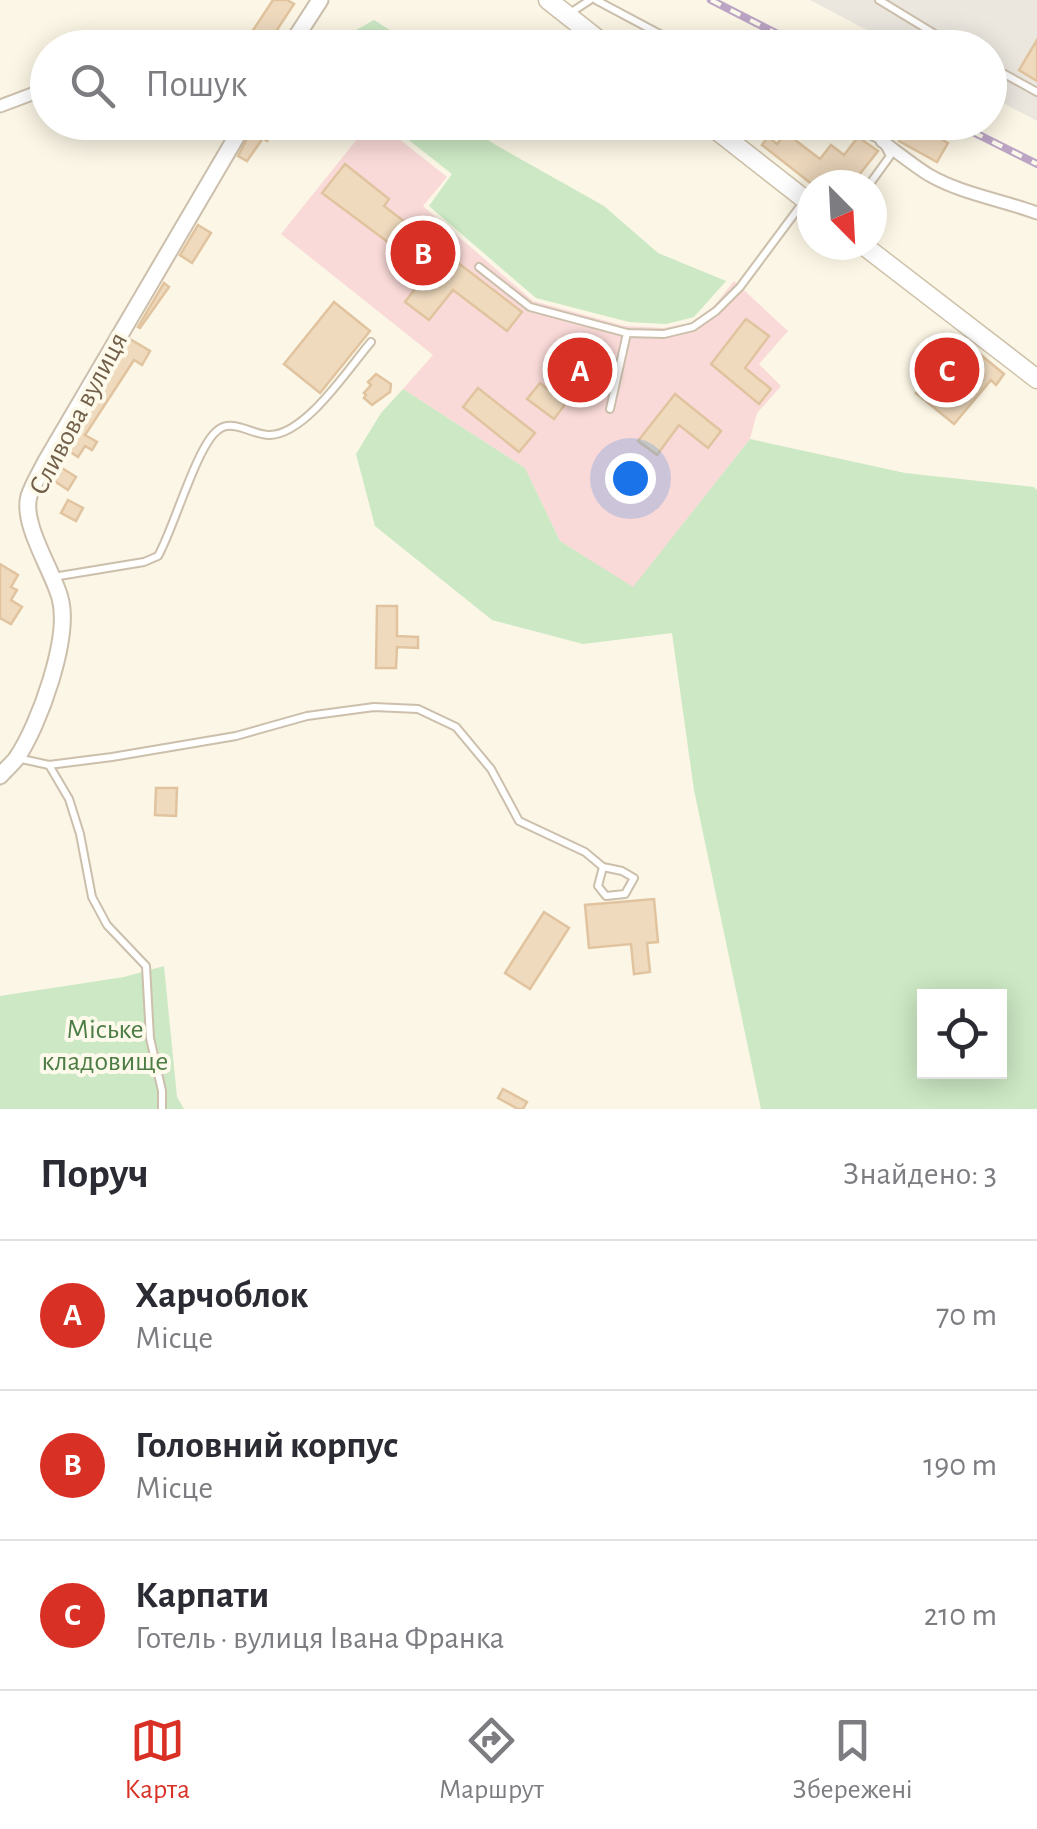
<!DOCTYPE html>
<html lang="uk">
<meta charset="utf-8">
<style>
body{margin:0;font-family:"Alegreya Sans",sans-serif;background:#f7f7f7;color:#2b2b33}
.controls{position:absolute;right:30px;bottom:30px;display:grid;overflow:hidden;border-radius:0px;box-shadow:0 5px 25px #0003}
.controls button{width:90px;height:90px;display:grid;place-items:center;padding:0;border:0;border-bottom:2px solid #e1e1e2;background:#fff;color:#2b2b33;font:50px sans-serif}
.compass{position:absolute;left:797px;top:170px;width:90px;height:90px;border-radius:50%;background:#fff;box-shadow:0 5px 25px #0003;rotate:156deg}
.you{position:absolute;left:630px;top:478px;width:35px;height:35px;margin:-25px;border:8px solid #fff;border-radius:50%;background:#1a73e8;box-shadow:0 0 0 15px #1a73e833}
.badge{display:grid;place-items:center;width:65px;height:65px;border-radius:50%;background:#d93025;color:#fff;font-size:32px;font-weight:700}
.pin{position:absolute;translate:-50% -50%;border:5px solid #fff;box-shadow:0 2px 10px #0006}
.list{margin:0;padding:0;list-style:none}
h2{display:flex;justify-content:space-between;align-items:center;height:130px;margin:0;padding:0 40px;font-size:42px}
h2 small{font-size:32px;font-weight:400;color:#7c7c81}
.list li{display:grid;grid-template-columns:65px 1fr auto;gap:30px;align-items:center;box-sizing:border-box;height:150px;padding:0 40px;border-top:2px solid #e1e1e2}
.list b{display:block;font-size:38px;white-space:nowrap}
.list p{margin:0;font-size:32px;white-space:nowrap;color:#7c7c81}
.list em{font-size:32px;font-style:normal;color:#7c7c81}
.icon{flex:none;width:55px;height:55px;fill:none;stroke:currentColor;stroke-width:2;stroke-linecap:round;stroke-linejoin:round}
.map{position:relative;flex:none;width:1037px;height:1109px;overflow:hidden}
.search{position:absolute;background:#fff;box-shadow:0 5px 25px #0003;left:30px;right:30px;top:30px;height:110px;display:flex;align-items:center;gap:25px;box-sizing:border-box;padding:0 35px;border-radius:55px;color:#7c7c81;font-size:38px}
.sheet{height:580px;background:#fff}
nav{display:flex;justify-content:space-around;align-items:center;box-sizing:border-box;height:140px;border-top:2px solid #e1e1e2;background:#fff;font-size:28px;color:#7c7c81}
nav a{display:grid;justify-items:center;gap:5px}
nav .on{color:#d93025}
.map>svg:first-child{display:block}
.industrial{fill:#ebe7df}
.medical{fill:#f9dad8}
.green{fill:#cce8c4;fill-rule:evenodd}
.building{fill:#efdabe;stroke:#e1c49f;stroke-width:2.5}
.lines{fill:none;stroke-linecap:round;stroke-linejoin:round}
.service-casing{stroke:#ccbfac;stroke-width:10}
.minor-casing{stroke:#ccbfac;stroke-width:15}
.tertiary-casing{stroke:#ccbfac;stroke-width:19}
.secondary-casing{stroke:#cfc1a9;stroke-width:21}
.service{stroke:#fff;stroke-width:6}
.minor{stroke:#fff;stroke-width:11}
.tertiary{stroke:#fff;stroke-width:15}
.secondary{stroke:#fff;stroke-width:18}
.rail-casing{stroke:#bba4c4;stroke-width:8}
.rail{stroke:#fefaeb;stroke-width:4;stroke-dasharray:11;stroke-linecap:butt}
.labels{text-anchor:middle;stroke-width:8;stroke-linejoin:round;paint-order:stroke}
.street-label{font-size:28px;fill:#73604b;stroke:#fefaeb}
.park-label{font-size:28px;fill:#4d7d46;stroke:#fefaeb}
</style>
<div class="map">
<svg width="1037" height="1109" viewBox="0 0 1037 1109">
<rect width="100%" height="100%" fill="#fbf6e5"/>
<path class="industrial" d="M810 0H1037V121L990 96V48L899 47Z"/>
<path class="medical" d="M370 123H379L447 177 423 206 533 301 625 326 663 328 691 323 714 306 734 281 788 331 759 364 781 386 757 413 750 439 633 588 560 541 525 468 403 389 433 355 281 234Z"/>
<g class="green">
<path d="M374 20 404 39 402 47H354L349 34Z"/>
<path d="M387 123H465L494 144 604 206 658 253 726 281 694 317 666 324 629 322 536 298 429 206 452 174Z"/>
<path d="M403 389 525 468 560 541 633 587 750 439 905 473 1034 487 1037 490V1109H761L694 790 672 633 583 644 492 620 375 526 356 454 381 413ZM1000 996V1072H924V996Z"/>
<path d="M164 966 177 1097 184 1109H0V996L124 977Z"/>
</g>
<g class="building">
<path d="M273 0H287L294 4 271 39 261 33 253 45 257 48H232L240 36 246 41Z"/>
<path d="M1037 40V81L1019 70Z"/>
<path d="M256 122H266L275 128 267 141 263 138 247 161 238 156Z"/>
<path d="M909 122 948 143 937 162 899 141Z"/>
<path d="M786 133 820 159 831 145 844 155 858 137 878 151 851 185H813L762 145 768 137 777 144Z"/>
<path d="M345 164 389 199 384 206 522 312 507 331 453 290 429 320 405 302 428 272 322 193Z"/>
<path d="M198 225 211 233 192 263 180 255Z"/>
<path d="M164 283 169 287 140 328 138 327Z"/>
<path d="M334 302 370 331 320 393 284 364Z"/>
<path d="M746 319 769 336 745 368 771 389 759 404 711 364Z"/>
<path d="M130 339 150 351 142 365 134 360 85 435 97 442 92 450 85 446 78 457 66 449Z"/>
<path d="M568 347 605 379 592 393 555 361Z"/>
<path d="M981 355 1004 374 996 385 991 380 954 424 916 393 946 359 965 375Z"/>
<path d="M376 374 391 384 390 392 372 405 364 398 366 395 364 393 371 385 368 382Z"/>
<path d="M540 383 566 403 554 419 527 399Z"/>
<path d="M478 388 535 433 519 452 463 407Z"/>
<path d="M675 394 721 431 708 448 679 425 657 455 638 441Z"/>
<path d="M57 465 76 477 68 490 50 478Z"/>
<path d="M68 500 83 508 76 521 61 513Z"/>
<path d="M0 564 18 575 11 587 17 590 11 600 22 607 11 624 0 618Z"/>
<path d="M377 606H397V636L418 637V648L397 647 396 668H376Z"/>
<path d="M156 788H177L176 816 155 815Z"/>
<path d="M654 899 658 942 647 943 650 972 634 974 631 944 589 948 585 905Z"/>
<path d="M544 912 569 928 530 989 505 973Z"/>
<path d="M503 1089 527 1102 523 1109H518L498 1098Z"/>
</g>
<g class="lines">
<defs>
<g id="service">
<path d="M596 0 686 48"/>
<path d="M879 0 958 48"/>
<path d="M570 13 590 0"/>
<path d="M990 66 1037 92"/>
<path d="M842 122 882 141 890 156 869 185"/>
<path d="M479 267 530 307 627 333 664 334 693 327 716 311 740 287 804 201"/>
<path d="M610 409 627 333"/>
<path d="M53 577 144 562 158 556C174 528 197 445 218 430 233 418 254 436 270 435 306 434 348 369 371 342"/>
<path d="M17 758 49 765 112 757 236 736 307 716 374 707 418 709 456 727 491 769 519 821 585 852 603 867 598 886 606 896 625 894 634 878 622 871 603 867"/>
<path d="M49 765 69 799 80 834 92 897 107 925 146 966 150 1038 162 1091V1109"/>
</g>
<g id="minor">
<path d="M0 106 48 88"/>
<path d="M220 122 240 131"/>
<path d="M882 141C897 152 913 165 929 175 962 194 1002 200 1037 213"/>
</g>
<g id="tertiary">
<path d="M289 48 320 0"/>
<path d="M0 776C5 770 11 765 16 759 39 726 71 637 60 598 53 571 21 524 29 496 33 484 40 473 46 461L245 122"/>
</g>
<g id="secondary">
<path d="M548 0 609 48"/>
<path d="M706 122 812 205"/>
<path d="M863 245 1037 379"/>
</g>
</defs>
<use href="#service" class="service-casing"/>
<use href="#minor" class="minor-casing"/>
<use href="#tertiary" class="tertiary-casing"/>
<use href="#secondary" class="secondary-casing"/>
<use href="#service" class="service"/>
<use href="#minor" class="minor"/>
<use href="#tertiary" class="tertiary"/>
<use href="#secondary" class="secondary"/>
<defs>
<g id="rail">
<path d="M711 0 805 48"/>
<path d="M953 122 1037 164"/>
</g>
</defs>
<use href="#rail" class="rail-casing"/>
<use href="#rail" class="rail"/>
</g>
<g class="labels">
<g class="street-label">
<text transform="translate(77 413) rotate(-62)" y="10">Сливова вулиця</text>
</g>
<g class="park-label">
<text x="105" y="1038">Міське<tspan x="105" dy="32">кладовище</tspan></text>
</g>
</g>
</svg>
<div class="controls">
<button><svg class="icon" aria-label="locate" viewBox="0 0 24 24"><circle cx="12" cy="12" r="6"/><path d="M12 2v4M12 18v4M2 12h4M18 12h4"/></svg></button>
</div>
<svg class="compass" viewBox="-18 -18 36 36"><path d="M0-13l5 13h-10z" fill="#e53935"/><path d="M0 13l5-13h-10z" fill="#7c7c81"/></svg>
<div class="you"></div>
<div class="pin badge" style="left:580px;top:370px">A</div>
<div class="pin badge" style="left:423px;top:253px">B</div>
<div class="pin badge" style="left:947px;top:370px">C</div>
<div class="search"><svg class="icon" aria-label="search" viewBox="0 0 24 24"><circle cx="10" cy="10" r="6"/><path d="M15 15l6 6"/></svg>Пошук</div>
</div>
<section class="sheet">
<h2>Поруч<small>Знайдено: 3</small></h2>
<ul class="list">
<li><span class="badge">A</span><div><b>Харчоблок</b><p>Місце</p></div><em>70 m</em></li>
<li><span class="badge">B</span><div><b>Головний корпус</b><p>Місце</p></div><em>190 m</em></li>
<li><span class="badge">C</span><div><b>Карпати</b><p>Готель · вулиця Івана Франка</p></div><em>210 m</em></li>
</ul>
</section>
<nav>
<a class="on"><svg class="icon" aria-label="map" viewBox="0 0 24 24"><path d="M3 6l6-2 6 2 6-2v14l-6 2-6-2-6 2zM9 4v14M15 6v14"/></svg>Карта</a>
<a><svg class="icon" aria-label="directions" viewBox="0 0 24 24"><path d="M12 3l9 9-9 9-9-9zM9 14v-3h6M13 9l2 2-2 2"/></svg>Маршрут</a>
<a><svg class="icon" aria-label="saved" viewBox="0 0 24 24"><path d="M7 4h10v16l-5-4-5 4z"/></svg>Збережені</a>
</nav>
